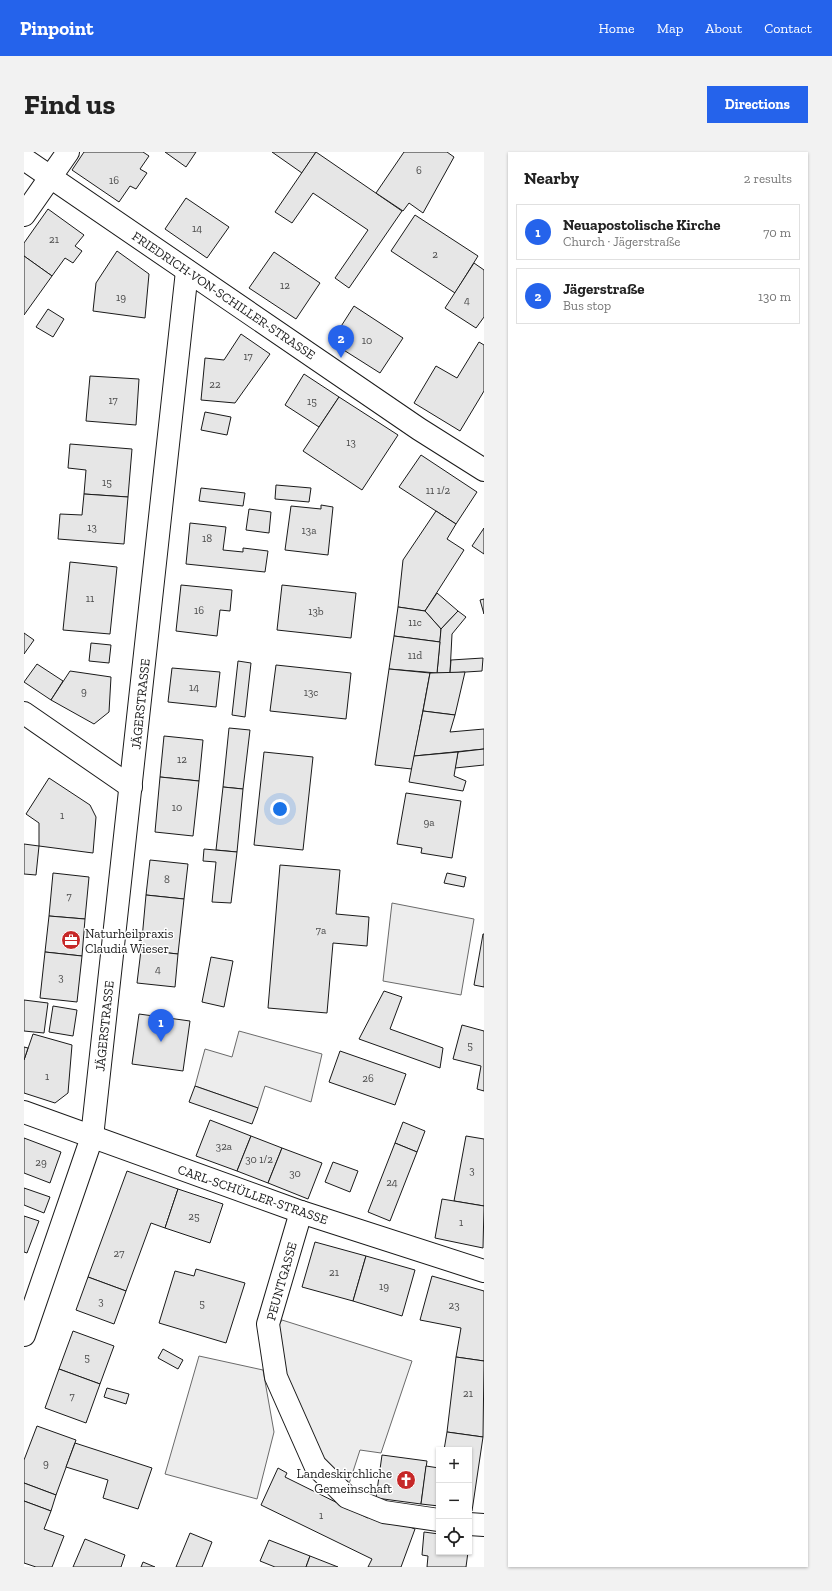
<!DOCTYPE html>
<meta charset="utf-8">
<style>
body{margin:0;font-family:"Zilla Slab",serif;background:#f2f2f2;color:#222}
.controls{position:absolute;right:12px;bottom:12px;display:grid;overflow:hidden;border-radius:0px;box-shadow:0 1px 3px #0004}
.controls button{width:36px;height:36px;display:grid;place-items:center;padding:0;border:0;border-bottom:1px solid #e0e0e0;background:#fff;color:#222;font:20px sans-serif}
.you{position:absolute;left:256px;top:657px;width:14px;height:14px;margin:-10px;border:3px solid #fff;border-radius:50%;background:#1a73e8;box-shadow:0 0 0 6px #1a73e833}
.badge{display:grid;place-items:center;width:26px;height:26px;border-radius:50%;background:#2563eb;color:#fff;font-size:13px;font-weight:700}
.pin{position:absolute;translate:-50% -33px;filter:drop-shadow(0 1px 2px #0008)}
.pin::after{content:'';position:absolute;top:21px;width:14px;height:12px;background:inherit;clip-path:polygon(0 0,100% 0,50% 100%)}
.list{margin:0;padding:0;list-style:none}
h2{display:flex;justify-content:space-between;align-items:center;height:52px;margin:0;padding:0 16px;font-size:17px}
h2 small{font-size:13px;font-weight:400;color:#767676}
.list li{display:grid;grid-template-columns:26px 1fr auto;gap:12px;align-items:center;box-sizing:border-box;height:56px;margin:0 8px 8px;padding:0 8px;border:1px solid #e0e0e0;border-radius:0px}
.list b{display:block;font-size:15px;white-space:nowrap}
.list p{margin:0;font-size:13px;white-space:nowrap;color:#767676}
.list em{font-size:13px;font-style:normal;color:#767676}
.icon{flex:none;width:22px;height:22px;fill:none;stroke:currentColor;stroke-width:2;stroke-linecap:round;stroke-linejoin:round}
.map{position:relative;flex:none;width:460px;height:1415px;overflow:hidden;border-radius:0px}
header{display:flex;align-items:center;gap:24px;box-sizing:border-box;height:56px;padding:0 20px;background:#2563eb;color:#fff}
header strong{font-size:19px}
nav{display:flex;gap:22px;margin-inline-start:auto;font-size:14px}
.intro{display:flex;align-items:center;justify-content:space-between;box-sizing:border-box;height:96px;padding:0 24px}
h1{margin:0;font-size:28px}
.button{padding:10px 18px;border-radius:0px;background:#2563eb;color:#fff;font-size:14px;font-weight:700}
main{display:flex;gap:24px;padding:0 24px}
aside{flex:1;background:#fff;border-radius:0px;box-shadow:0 1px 3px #0004}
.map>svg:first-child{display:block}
.built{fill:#ededed;stroke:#6a6a6a}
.building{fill:#e6e6e6;stroke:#1a1a1a}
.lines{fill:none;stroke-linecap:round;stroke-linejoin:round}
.minor-casing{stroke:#1a1a1a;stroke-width:24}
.minor{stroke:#fff;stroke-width:22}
.labels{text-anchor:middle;stroke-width:3;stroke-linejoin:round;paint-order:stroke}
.number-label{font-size:11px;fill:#4d4d4d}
.street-label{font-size:13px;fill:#1a1a1a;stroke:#fff}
.poi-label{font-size:13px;fill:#1a1a1a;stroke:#fff;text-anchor:start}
</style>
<header>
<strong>Pinpoint</strong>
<nav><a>Home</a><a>Map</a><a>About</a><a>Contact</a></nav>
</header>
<div class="intro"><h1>Find us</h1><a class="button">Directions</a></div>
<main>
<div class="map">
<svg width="460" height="1415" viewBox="0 0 460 1415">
<rect width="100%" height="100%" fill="#fff"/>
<g class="built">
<path d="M368 751 450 767 437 843 359 829Z"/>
<path d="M215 879 298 902 287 950 241 934 234 956 171 934 181 897 208 905Z"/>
<path d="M258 1168 388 1209 357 1301 336 1298 323 1338 297 1313 264 1245 250 1180Z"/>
<path d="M175 1204 239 1218 250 1280 233 1347 141 1322Z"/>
</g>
<g class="building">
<path d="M60 0H119L125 4 116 17 123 21 112 37 106 34 95 50 48 18Z"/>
<path d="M141 0H172L162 15Z"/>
<path d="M248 0H292L278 21Z"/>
<path d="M292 0 378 59 325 136 311 126 344 78 289 41 268 71 251 60Z"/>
<path d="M380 0H423L430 5 399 61 385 51 379 59 352 41Z"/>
<path d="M162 46 205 75 183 106 141 77Z"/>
<path d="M24 57 60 83 51 94 58 99 49 111 41 106 28 124 0 104V91Z"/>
<path d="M391 63 454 104 431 141 367 99Z"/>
<path d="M93 99 125 122 121 166 69 159 72 131Z"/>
<path d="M250 100 296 131 272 167 225 136Z"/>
<path d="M0 104 28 124 0 163Z"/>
<path d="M450 111 460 118V165L452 176 421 156Z"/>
<path d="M330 154 379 186 356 221 307 190Z"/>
<path d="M24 157 40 167 29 185 12 175Z"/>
<path d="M217 182 246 202 211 251 177 248 181 206 200 208Z"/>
<path d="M455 190 460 193V239L436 279 390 251 412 214 433 226Z"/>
<path d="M280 222 315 245 295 275 261 253Z"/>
<path d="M66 224 115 227 112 273 62 269Z"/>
<path d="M315 245 374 283 338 338 279 299Z"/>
<path d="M181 260 207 265 203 283 177 278Z"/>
<path d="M46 292 108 297 104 345 60 342 62 318 44 316Z"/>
<path d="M397 303 453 340 432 372 375 335Z"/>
<path d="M252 333 287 336 285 350 251 347Z"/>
<path d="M177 336 221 341 219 354 175 349Z"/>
<path d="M60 342 104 345 100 392 34 387 36 362 58 363Z"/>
<path d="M297 353 309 355 304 403 261 398 267 354 297 357Z"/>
<path d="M225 357 247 360 245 381 222 378Z"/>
<path d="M412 359 432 372 423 387 440 398 401 459 374 455 379 408Z"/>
<path d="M166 371 202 375 199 398 219 400V396L244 399 241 420 162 412Z"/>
<path d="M460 376V402L448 394Z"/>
<path d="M46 410 93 415 86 482 39 478Z"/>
<path d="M157 433 208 438 206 459 196 458 193 484 152 479Z"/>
<path d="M258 433 332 441 327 486 253 478Z"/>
<path d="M413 441 434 459 417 477 401 459Z"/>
<path d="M460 447V462L456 448Z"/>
<path d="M374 455 401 459 417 477 416 490 370 484Z"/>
<path d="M434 459 442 465 428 482 426 521H413L417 477Z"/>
<path d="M0 481 10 488 0 502Z"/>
<path d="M370 484 416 490 413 521 365 517Z"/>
<path d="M67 491 87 493 85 511 65 509Z"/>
<path d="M459 506 458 519 426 521 427 508Z"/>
<path d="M214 509 227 511 221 565 208 563Z"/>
<path d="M13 512 39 529 27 548 0 530Z"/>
<path d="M252 513 327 521 322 567 246 559Z"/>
<path d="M148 516 196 520 192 555 144 550Z"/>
<path d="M365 517 406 521 388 617 351 613Z"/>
<path d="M46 519 87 525 85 560 70 572 27 548Z"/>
<path d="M441 520 431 563 399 559 406 521Z"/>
<path d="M399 559 431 563 426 580 460 577V597L390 604Z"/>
<path d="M205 576 226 578 219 637 199 635Z"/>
<path d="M140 584 179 588 175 629 136 625Z"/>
<path d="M460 597V613L431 616 434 600Z"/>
<path d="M240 600 289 605 279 698 230 693Z"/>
<path d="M434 600 430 624 442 629 439 639 385 630 390 604Z"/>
<path d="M136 625 175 629 169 684 131 680Z"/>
<path d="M25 626 66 653 72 665 69 701 15 694V671L2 662Z"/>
<path d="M199 635 219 637 213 700 192 698Z"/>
<path d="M382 641 437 649 428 706 397 701 398 696 373 692Z"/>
<path d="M0 692 15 694 12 723 0 722Z"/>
<path d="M180 697 213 700 207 751 188 750 192 710 179 709Z"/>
<path d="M126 708 164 712 160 747 122 743Z"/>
<path d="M256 713 316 718 312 762 345 765 343 794 309 791 303 861 244 856Z"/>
<path d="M29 721 65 725 61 767 25 764Z"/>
<path d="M423 721 442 725 440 735 420 731Z"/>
<path d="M122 743 160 747 154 802 117 798Z"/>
<path d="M25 764 61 767 58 804 21 800Z"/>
<path d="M459 782H460V835L450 833Z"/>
<path d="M117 798 154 802 151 835 113 831Z"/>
<path d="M21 800 58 804 53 850 16 846Z"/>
<path d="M187 805 209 809 200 855 178 850Z"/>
<path d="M360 839 378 845 366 877 419 896 416 916 335 887Z"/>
<path d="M0 848 24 851 20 881 0 879Z"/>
<path d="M29 854 53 858 49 884 25 880Z"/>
<path d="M115 862 166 869 159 919 108 912Z"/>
<path d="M438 873 460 879V939L453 937 457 914 429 907Z"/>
<path d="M9 882 48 893 44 941 31 951 0 941V908Z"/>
<path d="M0 895 4 896 0 908Z"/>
<path d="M316 899 382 922 371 953 305 930Z"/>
<path d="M171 934 234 956 228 972 165 950Z"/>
<path d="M186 968 227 984 213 1019 172 1004Z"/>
<path d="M379 970 401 979 393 1000 371 991Z"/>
<path d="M227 984 258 996 244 1031 213 1019Z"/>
<path d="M442 984 460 987V1054L430 1049Z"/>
<path d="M0 986 37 1000 26 1031 0 1021Z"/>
<path d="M371 991 393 1000 366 1069 344 1060Z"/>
<path d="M258 996 298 1011 284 1047 244 1031Z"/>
<path d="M309 1010 334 1019 326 1040 301 1030Z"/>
<path d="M103 1019 154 1037 141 1076 127 1071 102 1139 64 1125Z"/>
<path d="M0 1036 26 1045 20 1061 0 1053Z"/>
<path d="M154 1037 199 1052 186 1091 141 1076Z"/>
<path d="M418 1047 460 1054 459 1096 411 1086Z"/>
<path d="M0 1064 15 1069 3 1101 0 1100Z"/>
<path d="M291 1090 342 1104 329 1149 278 1135Z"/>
<path d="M342 1104 391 1118 378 1164 329 1149Z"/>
<path d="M172 1117 221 1131 202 1191 135 1171 151 1119 170 1124Z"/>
<path d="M408 1124 460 1139V1209L432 1205 437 1176 396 1168Z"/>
<path d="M64 1125 102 1139 90 1172 52 1158Z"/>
<path d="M49 1179 90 1194 76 1232 35 1217Z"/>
<path d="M139 1197 159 1208 154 1217 134 1206Z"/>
<path d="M432 1205 460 1209 459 1285 423 1280Z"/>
<path d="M35 1217 76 1232 62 1271 21 1256Z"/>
<path d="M83 1236 105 1242 102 1252 80 1245Z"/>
<path d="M13 1274 52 1288 32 1343 0 1331V1308Z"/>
<path d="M423 1280 459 1285 448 1359 445 1358V1298H420Z"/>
<path d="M51 1291 128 1316 114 1357 79 1346 84 1328 42 1315Z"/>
<path d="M358 1303 403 1309 397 1352 352 1346Z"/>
<path d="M402 1314 415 1316V1354L397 1352Z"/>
<path d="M254 1316 263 1321 261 1325 344 1366 348 1360 391 1377 377 1415H344L348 1407 237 1353Z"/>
<path d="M0 1331 32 1343 27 1359 0 1349Z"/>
<path d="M0 1349 27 1359 20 1377 40 1384 28 1415H12L0 1411Z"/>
<path d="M400 1380 415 1382V1400H444L442 1415H403L404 1404 398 1403Z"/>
<path d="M166 1381 188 1390 178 1415H152Z"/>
<path d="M61 1387 101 1403 97 1415H49Z"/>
<path d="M245 1388 286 1404 282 1415H251L236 1409Z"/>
<path d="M286 1404 314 1415H282Z"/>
<path d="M119 1410 131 1415H117Z"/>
</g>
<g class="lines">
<defs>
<g id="minor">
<path d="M0 7 395 277 460 318"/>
<path d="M0 63 44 0"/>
<path d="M0 561 107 635"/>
<path d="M0 960 277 1060 460 1119"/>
<path d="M277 1060 244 1172 252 1225 291 1313 323 1345 360 1360 415 1368"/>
<path d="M0 1183 68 985 163 119"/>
<path d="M445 1372 460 1373"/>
</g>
</defs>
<use href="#minor" class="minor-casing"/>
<use href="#minor" class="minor"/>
</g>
<defs>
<symbol id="office-disc" viewBox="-11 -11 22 22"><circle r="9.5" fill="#c62828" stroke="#fff"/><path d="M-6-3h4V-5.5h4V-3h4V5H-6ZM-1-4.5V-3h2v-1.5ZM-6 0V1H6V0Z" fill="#fff"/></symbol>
<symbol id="church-disc" viewBox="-11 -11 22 22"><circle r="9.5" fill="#c62828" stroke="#fff"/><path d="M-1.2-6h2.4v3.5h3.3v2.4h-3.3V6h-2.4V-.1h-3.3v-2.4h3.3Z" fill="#fff"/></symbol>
</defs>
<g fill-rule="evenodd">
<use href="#office-disc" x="36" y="777" width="22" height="22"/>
<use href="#church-disc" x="371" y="1317" width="22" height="22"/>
</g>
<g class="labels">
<g class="number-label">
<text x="395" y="22">6</text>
<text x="90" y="32">16</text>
<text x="173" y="80">14</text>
<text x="30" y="91">21</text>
<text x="411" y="106">2</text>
<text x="261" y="137">12</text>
<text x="97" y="149">19</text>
<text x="443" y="152">4</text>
<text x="343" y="192">10</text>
<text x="224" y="208">17</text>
<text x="191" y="236">22</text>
<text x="89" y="252">17</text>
<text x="288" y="253">15</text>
<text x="327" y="294">13</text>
<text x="83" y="334">15</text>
<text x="414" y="342">11 1/2</text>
<text x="68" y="379">13</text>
<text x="285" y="382">13a</text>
<text x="183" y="390">18</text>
<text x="66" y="450">11</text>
<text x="175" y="462">16</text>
<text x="292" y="463">13b</text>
<text x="391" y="474">11c</text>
<text x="391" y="507">11d</text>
<text x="170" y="539">14</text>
<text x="60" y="543">9</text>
<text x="287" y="544">13c</text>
<text x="158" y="611">12</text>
<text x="153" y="659">10</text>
<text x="38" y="667">1</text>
<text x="405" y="674">9a</text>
<text x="143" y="731">8</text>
<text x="45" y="748">7</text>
<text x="297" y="782">7a</text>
<text x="134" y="821">4</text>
<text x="37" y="829">3</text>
<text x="446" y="897">5</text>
<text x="23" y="928">1</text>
<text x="344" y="930">26</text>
<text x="200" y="998">32a</text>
<text x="235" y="1011">30 1/2</text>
<text x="17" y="1014">29</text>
<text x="448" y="1022">3</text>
<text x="271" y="1025">30</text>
<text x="368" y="1034">24</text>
<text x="170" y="1068">25</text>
<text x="437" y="1074">1</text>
<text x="95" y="1105">27</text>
<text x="310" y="1124">21</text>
<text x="360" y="1138">19</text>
<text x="77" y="1153">3</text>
<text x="178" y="1155">5</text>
<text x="430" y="1157">23</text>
<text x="63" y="1209">5</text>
<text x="444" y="1245">21</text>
<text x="48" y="1248">7</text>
<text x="22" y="1315">9</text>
<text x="297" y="1367">1</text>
</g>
<g class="street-label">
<text transform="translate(200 143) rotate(34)" y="5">FRIEDRICH-VON-SCHILLER-STRASSE</text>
<text transform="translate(116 552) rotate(-84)" y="5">JÄGERSTRASSE</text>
<text transform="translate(80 874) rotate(-84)" y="5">JÄGERSTRASSE</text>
<text transform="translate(229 1042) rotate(19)" y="5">CARL-SCHÜLLER-STRASSE</text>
<text transform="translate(257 1129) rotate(-74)" y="5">PEUNTGASSE</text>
</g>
<g class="poi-label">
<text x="61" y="786">Naturheilpraxis<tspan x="61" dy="15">Claudia Wieser</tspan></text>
<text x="368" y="1326" text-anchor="end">Landeskirchliche<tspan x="368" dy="15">Gemeinschaft</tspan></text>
</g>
</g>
</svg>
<div class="controls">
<button>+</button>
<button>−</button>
<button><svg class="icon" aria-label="locate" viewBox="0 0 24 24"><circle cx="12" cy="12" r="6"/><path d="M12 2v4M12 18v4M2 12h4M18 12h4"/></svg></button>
</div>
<div class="you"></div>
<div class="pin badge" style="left:137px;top:890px">1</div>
<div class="pin badge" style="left:317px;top:206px">2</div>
</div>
<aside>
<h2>Nearby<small>2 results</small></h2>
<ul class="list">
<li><span class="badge">1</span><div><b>Neuapostolische Kirche</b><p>Church · Jägerstraße</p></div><em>70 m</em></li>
<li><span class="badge">2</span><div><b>Jägerstraße</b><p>Bus stop</p></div><em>130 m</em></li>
</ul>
</aside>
</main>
